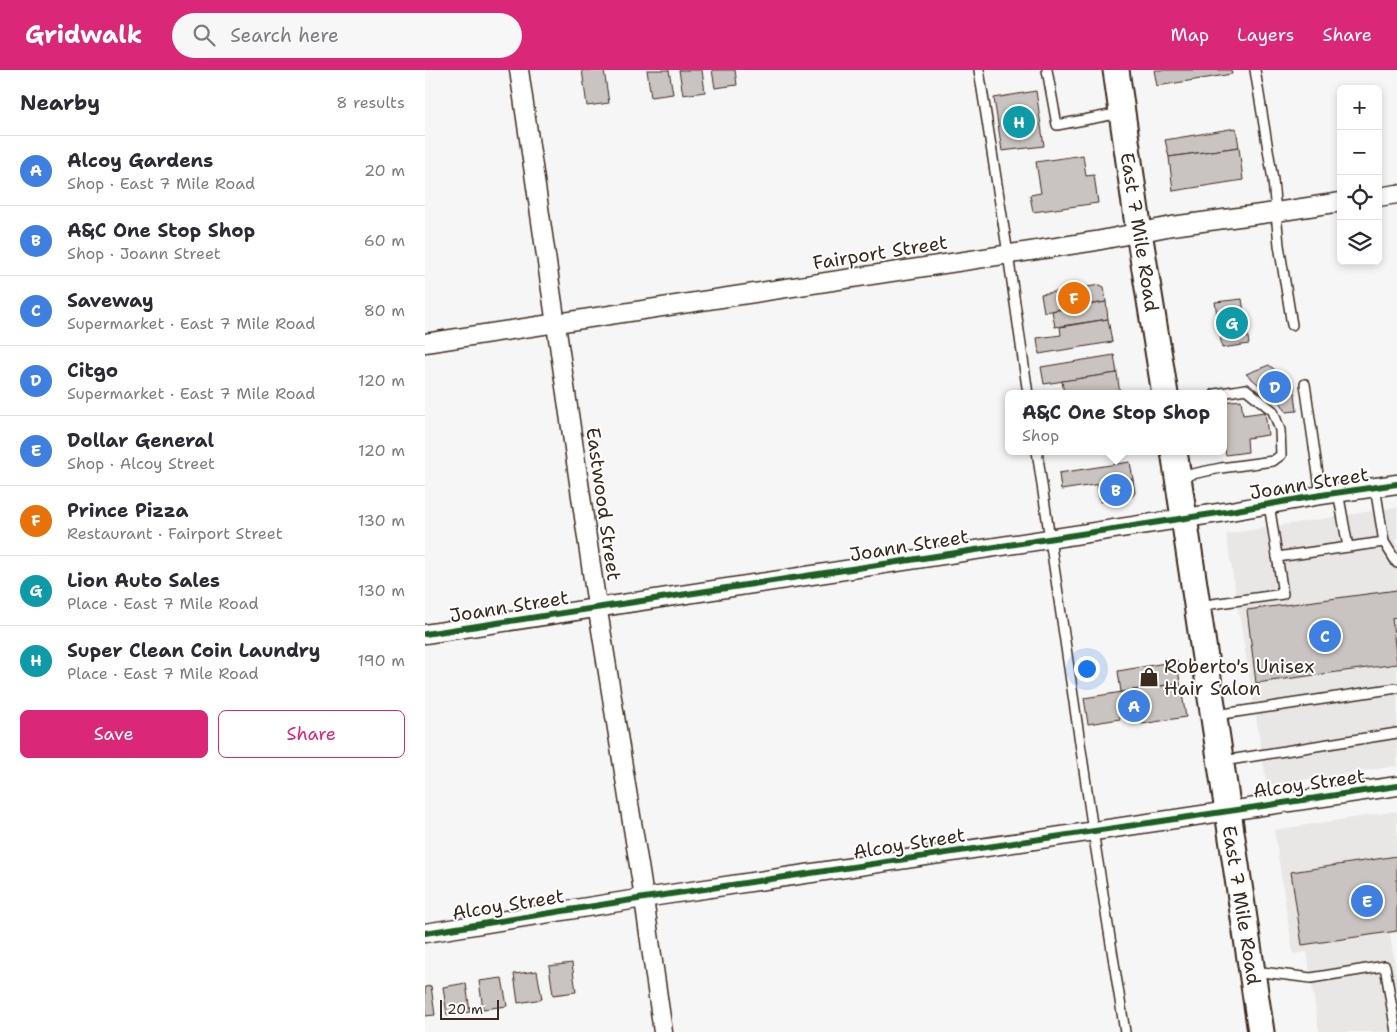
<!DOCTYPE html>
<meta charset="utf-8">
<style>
body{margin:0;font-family:"Shantell Sans",sans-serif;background:#f7f7f7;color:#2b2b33}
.controls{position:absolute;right:15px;top:15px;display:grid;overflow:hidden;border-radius:8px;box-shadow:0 2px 8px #0003}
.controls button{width:45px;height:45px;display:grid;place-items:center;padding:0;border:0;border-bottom:1px solid #e1e1e2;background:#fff;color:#2b2b33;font:25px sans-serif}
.scale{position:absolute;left:15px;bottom:12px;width:59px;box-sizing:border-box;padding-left:5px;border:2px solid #3b2a1e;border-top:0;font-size:14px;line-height:18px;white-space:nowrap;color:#3b2a1e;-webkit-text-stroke:4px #fff;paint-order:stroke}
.you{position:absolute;left:661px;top:598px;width:18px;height:18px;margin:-12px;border:4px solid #fff;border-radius:50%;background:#1a73e8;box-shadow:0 0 0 8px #1a73e833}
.badge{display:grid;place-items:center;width:32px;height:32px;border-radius:50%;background:#db2777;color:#fff;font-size:16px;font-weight:700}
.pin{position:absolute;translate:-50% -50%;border:2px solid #fff;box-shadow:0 1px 5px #0006}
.popup{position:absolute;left:580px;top:320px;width:222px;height:65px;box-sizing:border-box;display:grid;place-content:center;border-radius:8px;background:#fff;filter:drop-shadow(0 1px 4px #0005);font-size:16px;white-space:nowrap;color:#7c7c81}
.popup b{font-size:19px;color:#2b2b33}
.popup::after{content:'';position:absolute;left:50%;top:100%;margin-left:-10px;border:10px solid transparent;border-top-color:#fff}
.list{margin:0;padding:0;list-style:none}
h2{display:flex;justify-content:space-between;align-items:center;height:65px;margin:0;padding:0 20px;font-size:21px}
h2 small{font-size:16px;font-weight:400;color:#7c7c81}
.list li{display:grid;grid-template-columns:32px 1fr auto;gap:15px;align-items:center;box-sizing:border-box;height:70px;padding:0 20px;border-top:1px solid #e1e1e2}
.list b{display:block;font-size:19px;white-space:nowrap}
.list p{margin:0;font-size:16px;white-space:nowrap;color:#7c7c81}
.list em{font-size:16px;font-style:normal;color:#7c7c81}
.actions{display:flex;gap:10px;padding:15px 20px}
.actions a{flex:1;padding:11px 0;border:1px solid #db2777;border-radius:8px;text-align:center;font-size:18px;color:#db2777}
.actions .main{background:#db2777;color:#fff}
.icon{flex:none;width:28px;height:28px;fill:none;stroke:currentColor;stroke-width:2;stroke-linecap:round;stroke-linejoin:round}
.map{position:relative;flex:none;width:972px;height:962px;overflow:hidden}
header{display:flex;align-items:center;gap:30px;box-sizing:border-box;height:70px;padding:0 25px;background:#db2777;color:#fff}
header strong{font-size:24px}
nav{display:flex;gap:28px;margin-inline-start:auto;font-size:18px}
.search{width:350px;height:45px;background:#f7f7f7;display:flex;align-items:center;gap:12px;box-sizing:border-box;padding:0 18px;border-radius:28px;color:#7c7c81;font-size:19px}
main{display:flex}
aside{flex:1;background:#fff}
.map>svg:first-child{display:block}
.built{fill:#e9e7e6}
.building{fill:#c9c3c1;stroke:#3b2a1e}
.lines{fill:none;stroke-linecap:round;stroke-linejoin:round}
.lane-casing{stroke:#3b2a1e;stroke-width:12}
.street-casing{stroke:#3b2a1e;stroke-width:21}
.secondary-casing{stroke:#3b2a1e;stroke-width:29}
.lane{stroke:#fff;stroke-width:9}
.street{stroke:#fff;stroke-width:18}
.secondary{stroke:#fff;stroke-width:25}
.cycleway-casing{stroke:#fff;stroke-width:9}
.cycleway{stroke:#1b5e20;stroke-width:6}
.labels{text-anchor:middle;stroke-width:4;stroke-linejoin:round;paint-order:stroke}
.street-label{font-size:19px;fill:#3b2a1e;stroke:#fff}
.poi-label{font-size:19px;fill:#3b2a1e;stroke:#fff;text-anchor:start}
</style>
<header>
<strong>Gridwalk</strong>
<div class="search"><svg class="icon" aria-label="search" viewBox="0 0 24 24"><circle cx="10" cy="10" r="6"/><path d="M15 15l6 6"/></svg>Search here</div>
<nav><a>Map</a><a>Layers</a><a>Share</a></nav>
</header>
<main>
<aside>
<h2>Nearby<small>8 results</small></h2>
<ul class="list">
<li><span class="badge" style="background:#3f7fe0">A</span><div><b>Alcoy Gardens</b><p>Shop · East 7 Mile Road</p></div><em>20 m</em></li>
<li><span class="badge" style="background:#3f7fe0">B</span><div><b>A&amp;C One Stop Shop</b><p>Shop · Joann Street</p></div><em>60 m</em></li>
<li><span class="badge" style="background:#3f7fe0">C</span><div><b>Saveway</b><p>Supermarket · East 7 Mile Road</p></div><em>80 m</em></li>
<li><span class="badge" style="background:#3f7fe0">D</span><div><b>Citgo</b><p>Supermarket · East 7 Mile Road</p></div><em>120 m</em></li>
<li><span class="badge" style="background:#3f7fe0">E</span><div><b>Dollar General</b><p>Shop · Alcoy Street</p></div><em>120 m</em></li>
<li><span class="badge" style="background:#e8710a">F</span><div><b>Prince Pizza</b><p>Restaurant · Fairport Street</p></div><em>130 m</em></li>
<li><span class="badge" style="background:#0f9aa8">G</span><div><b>Lion Auto Sales</b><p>Place · East 7 Mile Road</p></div><em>130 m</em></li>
<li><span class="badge" style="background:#0f9aa8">H</span><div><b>Super Clean Coin Laundry</b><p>Place · East 7 Mile Road</p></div><em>190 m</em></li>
</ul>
<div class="actions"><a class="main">Save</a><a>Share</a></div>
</aside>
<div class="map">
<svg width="972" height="962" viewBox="0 0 972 962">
<rect width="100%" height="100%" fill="#f7f6f6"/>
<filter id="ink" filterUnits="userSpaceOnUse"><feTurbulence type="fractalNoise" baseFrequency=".02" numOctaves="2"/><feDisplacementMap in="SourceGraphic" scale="10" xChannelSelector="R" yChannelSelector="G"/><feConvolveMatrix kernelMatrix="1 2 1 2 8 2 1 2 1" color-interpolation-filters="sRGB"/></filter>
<g filter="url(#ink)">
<g class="built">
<path d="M972 437V696L842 715 801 464Z"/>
<path d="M972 741V863L965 864 972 911V962H894L882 882 868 884 849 760Z"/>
</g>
<g class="building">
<path d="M157 0H179L184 33 162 36Z"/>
<path d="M222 0H244L248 24 226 27Z"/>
<path d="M254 0H277L280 22 258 25Z"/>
<path d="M287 0H310L312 15 290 18Z"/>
<path d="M729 0H806L807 4 732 16Z"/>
<path d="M611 21 619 76 577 81 569 28Z"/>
<path d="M811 58 814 77 744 87 740 70Z"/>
<path d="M814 77 818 110 748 121 744 87Z"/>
<path d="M658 85 661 106 669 105 673 133 608 142 605 125 616 123 611 92Z"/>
<path d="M675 215 679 217 681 232 619 242 616 224Z"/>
<path d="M817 229 824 274 797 278 790 232Z"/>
<path d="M681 232 683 249 630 257 627 241Z"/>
<path d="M683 249 687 272 614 284 612 268 636 265 635 257Z"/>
<path d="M689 285 692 303 619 314 616 297Z"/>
<path d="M844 295 869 315 872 341 861 342 856 333 821 304Z"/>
<path d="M692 303 695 324H639L637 311Z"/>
<path d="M816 330 818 345 840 342 843 365 822 368 823 382 801 385 798 369V332Z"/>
<path d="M705 392 708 409 636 420 634 403Z"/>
<path d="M708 409 710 423 707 427 675 432 672 414Z"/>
<path d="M972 520V547L967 548 972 594 831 613 822 540Z"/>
<path d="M752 591 755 613 696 622 693 601Z"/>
<path d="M755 613 761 647 717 654 715 643 695 646V649L663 654 659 628Z"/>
<path d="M972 786V861L877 875 866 802Z"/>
<path d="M147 893 151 922 128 925 124 896Z"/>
<path d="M112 901 117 929 93 933 89 904Z"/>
<path d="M77 908 82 936 58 939 54 911Z"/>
<path d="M41 913 45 942 22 945 18 917Z"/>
<path d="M6 916 10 945 0 946V917Z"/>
</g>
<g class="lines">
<defs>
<g id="lane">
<path d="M554 0 583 184 603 324"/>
<path d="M622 0 632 55 696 43"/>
<path d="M830 0 848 110 854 175 867 255"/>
<path d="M880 314 896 425"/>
<path d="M612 381 668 761 700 962"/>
<path d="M753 407 796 398 848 391 856 385 855 360 848 341 821 319 790 324"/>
<path d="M950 417 959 472 972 493"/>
<path d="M913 422 923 477"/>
<path d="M852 487 959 472"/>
<path d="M773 536 858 524 844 434"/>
<path d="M791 645 972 618"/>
<path d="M798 691 972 663"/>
<path d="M829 901 886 908 960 896 971 962"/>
</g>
<g id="street">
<path d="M94 0 169 516 216 808 238 962"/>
<path d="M953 127 972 124"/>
<path d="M0 273 671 171 747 156 851 142 916 132"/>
<path d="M0 564 800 442 896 425 972 414"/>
<path d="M0 863 219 828 972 716"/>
</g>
<g id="secondary">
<path d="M691 0 714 162 740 324"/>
<path d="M749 381 836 962"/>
</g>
</defs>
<use href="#lane" class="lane-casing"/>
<use href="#street" class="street-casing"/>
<use href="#secondary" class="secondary-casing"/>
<use href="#lane" class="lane"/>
<use href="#street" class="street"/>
<use href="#secondary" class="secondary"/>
<defs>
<g id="cycleway">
<path d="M0 564 800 442 896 425 972 414"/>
<path d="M0 863 219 828 972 716"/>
</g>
</defs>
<use href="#cycleway" class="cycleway-casing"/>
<use href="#cycleway" class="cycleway"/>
</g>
</g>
<defs>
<symbol id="shop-bare" viewBox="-9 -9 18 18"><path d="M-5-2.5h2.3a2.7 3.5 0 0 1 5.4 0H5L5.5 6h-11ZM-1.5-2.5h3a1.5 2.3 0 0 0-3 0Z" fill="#3b2a1e" stroke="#fff" stroke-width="2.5" paint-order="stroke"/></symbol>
</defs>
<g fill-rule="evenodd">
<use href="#shop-bare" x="710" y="593" width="28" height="28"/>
</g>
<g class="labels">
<g class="street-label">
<text transform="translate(715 162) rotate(81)" y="7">East 7 Mile Road</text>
<text transform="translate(455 182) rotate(-9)" y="7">Fairport Street</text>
<text transform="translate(884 413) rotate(-9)" y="7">Joann Street</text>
<text transform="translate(179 434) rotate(82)" y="7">Eastwood Street</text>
<text transform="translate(484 475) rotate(-9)" y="7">Joann Street</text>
<text transform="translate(84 536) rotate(-9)" y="7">Joann Street</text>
<text transform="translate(884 713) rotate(-8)" y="7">Alcoy Street</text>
<text transform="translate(484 773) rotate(-9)" y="7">Alcoy Street</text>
<text transform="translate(83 834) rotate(-9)" y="7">Alcoy Street</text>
<text transform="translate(817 835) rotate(81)" y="7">East 7 Mile Road</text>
</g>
<g class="poi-label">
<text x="739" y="603">Roberto's Unisex<tspan x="739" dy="22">Hair Salon</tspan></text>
</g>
</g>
</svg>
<div class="controls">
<button>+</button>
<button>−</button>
<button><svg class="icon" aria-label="locate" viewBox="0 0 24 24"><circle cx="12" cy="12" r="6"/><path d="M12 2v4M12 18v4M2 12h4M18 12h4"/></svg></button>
<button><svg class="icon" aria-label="layers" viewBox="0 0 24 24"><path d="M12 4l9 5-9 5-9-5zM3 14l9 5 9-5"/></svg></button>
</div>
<div class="scale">20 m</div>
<div class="you"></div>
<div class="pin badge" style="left:709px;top:636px;background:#3f7fe0">A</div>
<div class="pin badge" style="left:691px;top:420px;background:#3f7fe0">B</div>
<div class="popup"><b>A&amp;C One Stop Shop</b>Shop</div>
<div class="pin badge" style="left:900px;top:566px;background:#3f7fe0">C</div>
<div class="pin badge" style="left:850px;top:317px;background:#3f7fe0">D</div>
<div class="pin badge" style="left:942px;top:831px;background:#3f7fe0">E</div>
<div class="pin badge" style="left:649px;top:228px;background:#e8710a">F</div>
<div class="pin badge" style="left:807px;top:253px;background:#0f9aa8">G</div>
<div class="pin badge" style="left:594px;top:52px;background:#0f9aa8">H</div>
</div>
</main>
